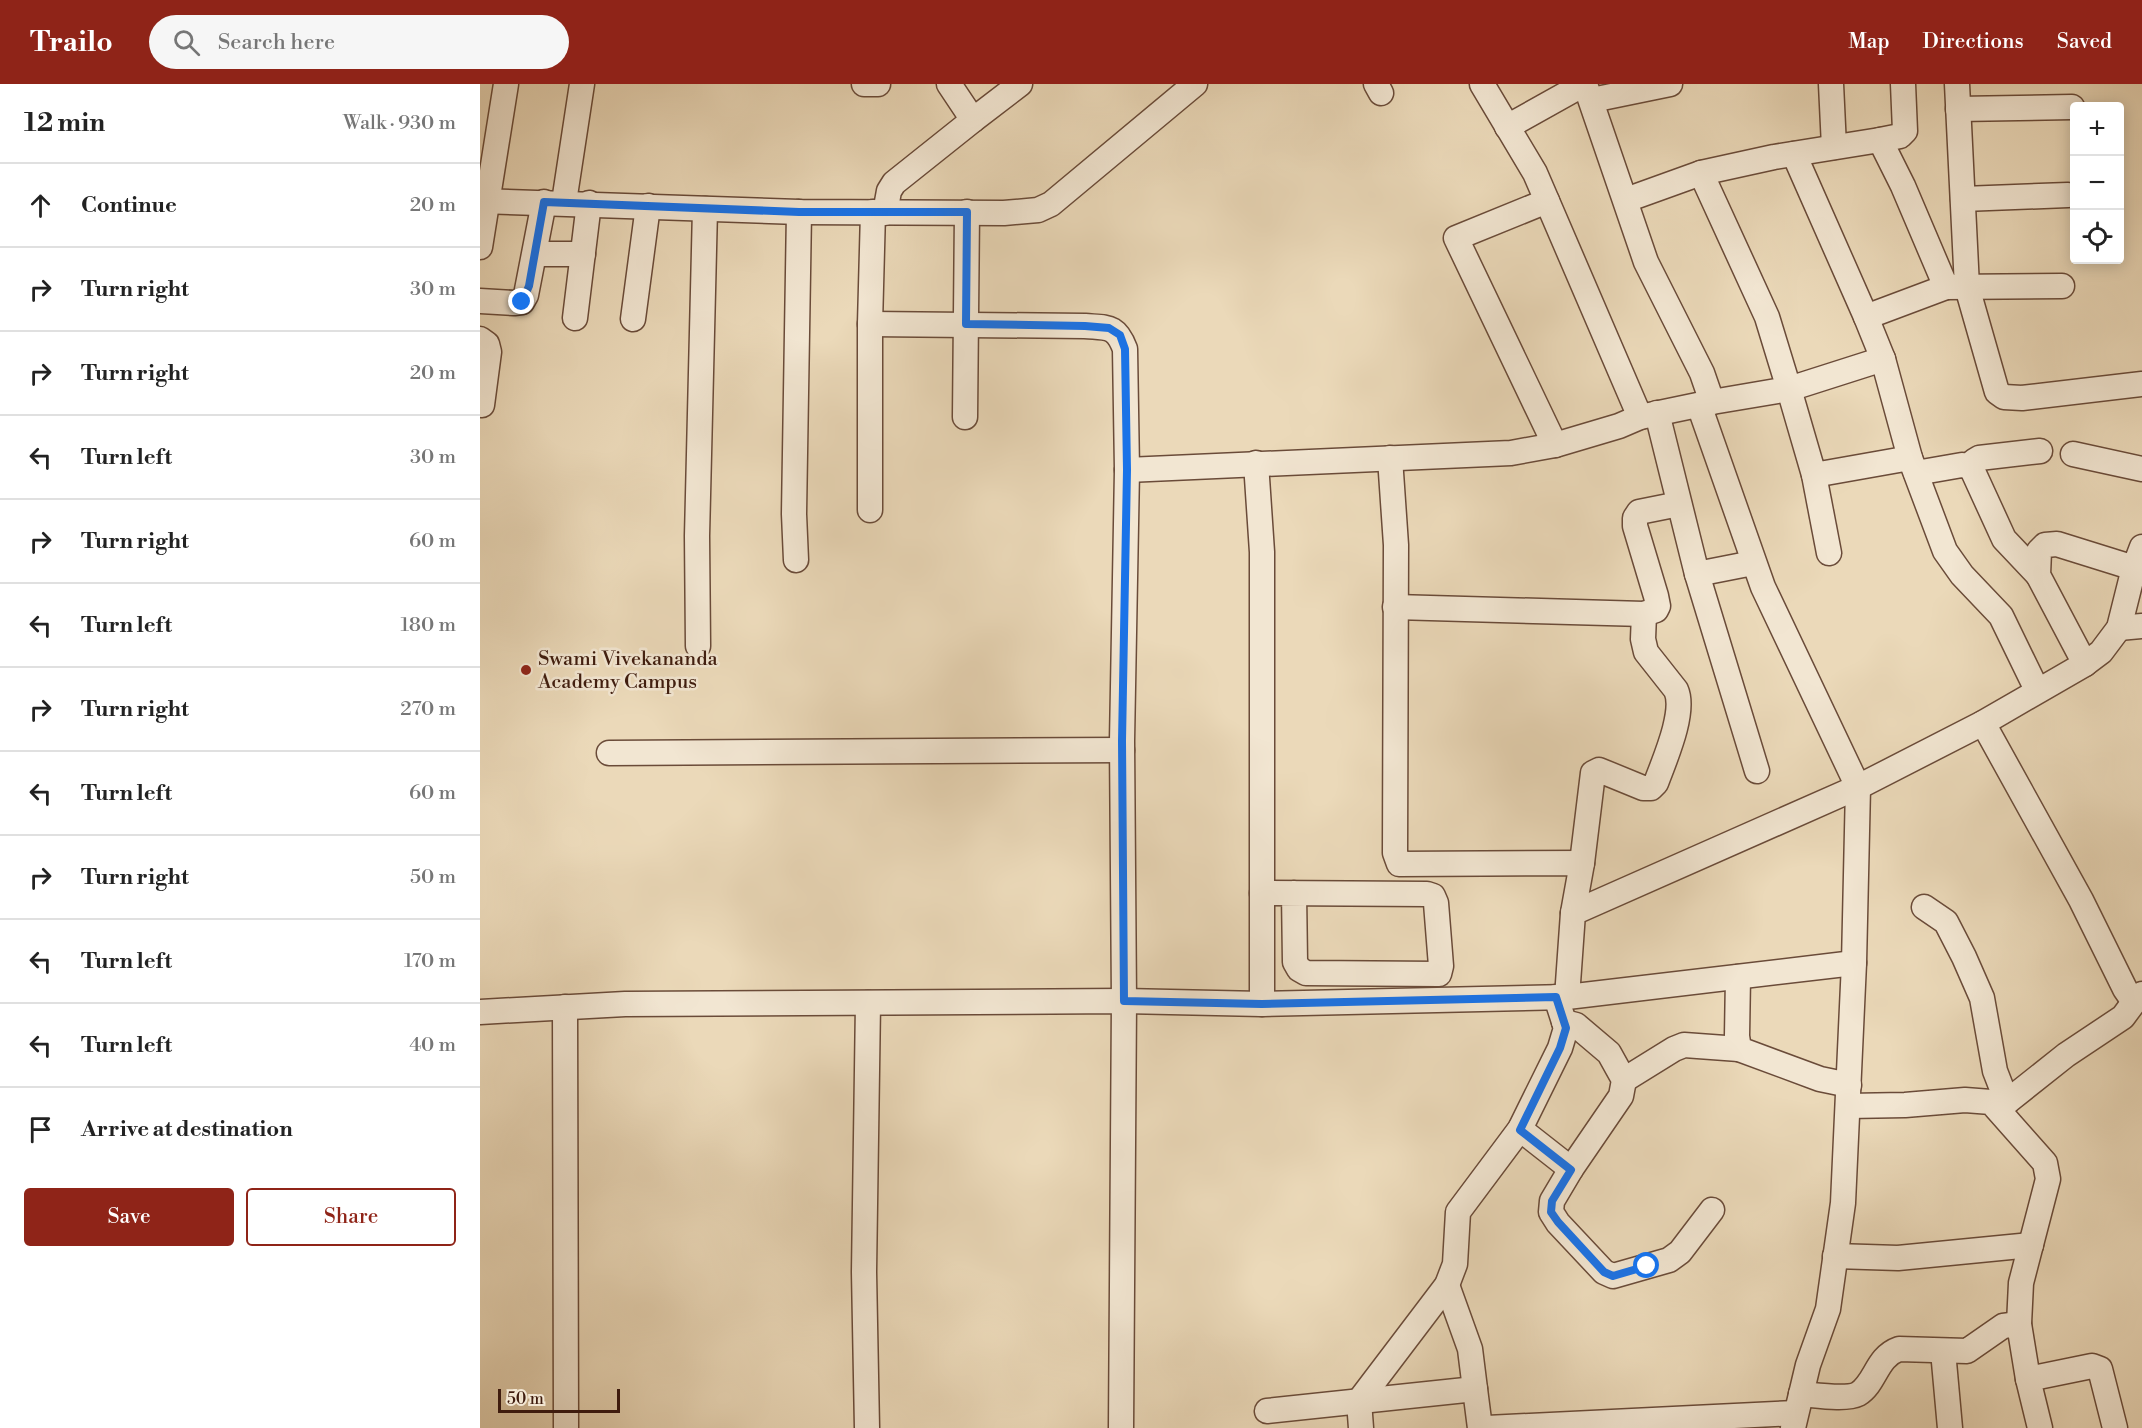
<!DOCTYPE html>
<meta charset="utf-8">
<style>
body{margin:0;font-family:"Libre Bodoni",serif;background:#f6f6f6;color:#222}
.controls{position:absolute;right:18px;top:18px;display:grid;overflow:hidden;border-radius:6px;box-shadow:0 3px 15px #0003}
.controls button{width:54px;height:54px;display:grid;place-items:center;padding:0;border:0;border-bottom:2px solid #e0e0e0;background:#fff;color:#222;font:30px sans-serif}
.scale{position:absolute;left:18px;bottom:15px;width:122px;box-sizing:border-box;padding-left:6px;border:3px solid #3f1c0e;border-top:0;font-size:16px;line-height:21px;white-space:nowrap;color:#3f1c0e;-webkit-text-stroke:4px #f2e6d2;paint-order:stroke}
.stop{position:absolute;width:18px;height:18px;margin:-14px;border:4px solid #1a73e8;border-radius:50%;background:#fff}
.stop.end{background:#1a73e8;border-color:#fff;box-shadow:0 2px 6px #0008}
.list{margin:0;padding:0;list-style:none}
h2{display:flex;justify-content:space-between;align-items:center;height:78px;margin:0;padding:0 24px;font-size:26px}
h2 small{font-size:20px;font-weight:400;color:#767676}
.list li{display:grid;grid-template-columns:39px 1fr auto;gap:18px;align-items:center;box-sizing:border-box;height:84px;padding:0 24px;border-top:2px solid #e0e0e0}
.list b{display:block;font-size:22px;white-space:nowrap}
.list em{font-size:20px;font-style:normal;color:#767676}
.actions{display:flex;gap:12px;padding:18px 24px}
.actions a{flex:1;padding:14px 0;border:2px solid #8f2418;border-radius:6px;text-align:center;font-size:21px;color:#8f2418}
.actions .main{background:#8f2418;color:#fff}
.icon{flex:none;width:33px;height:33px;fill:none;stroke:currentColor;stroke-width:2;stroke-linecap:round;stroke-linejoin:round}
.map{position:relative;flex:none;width:1662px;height:1344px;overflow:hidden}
header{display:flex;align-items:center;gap:36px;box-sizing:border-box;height:84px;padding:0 30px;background:#8f2418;color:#fff}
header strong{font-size:28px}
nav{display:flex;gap:33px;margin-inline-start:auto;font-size:21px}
.search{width:420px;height:54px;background:#f6f6f6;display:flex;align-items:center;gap:15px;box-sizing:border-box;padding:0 21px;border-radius:33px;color:#767676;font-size:22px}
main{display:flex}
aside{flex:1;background:#fff}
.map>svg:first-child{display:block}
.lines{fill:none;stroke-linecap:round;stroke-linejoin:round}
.minor-casing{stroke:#6a4b39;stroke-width:27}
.minor{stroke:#f2e6d2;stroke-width:24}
.route{stroke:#1a73e8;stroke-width:8}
.poi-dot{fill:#8f2418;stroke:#f2e6d2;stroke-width:2}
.labels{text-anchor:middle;stroke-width:5;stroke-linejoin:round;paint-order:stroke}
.poi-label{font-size:20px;fill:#3f1c0e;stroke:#f2e6d2;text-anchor:start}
</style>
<header>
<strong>Trailo</strong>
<div class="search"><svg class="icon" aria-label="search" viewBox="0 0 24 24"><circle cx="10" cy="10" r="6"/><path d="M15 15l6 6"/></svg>Search here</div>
<nav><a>Map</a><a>Directions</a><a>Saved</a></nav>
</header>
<main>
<aside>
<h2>12 min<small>Walk · 930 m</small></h2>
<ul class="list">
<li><svg class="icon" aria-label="ahead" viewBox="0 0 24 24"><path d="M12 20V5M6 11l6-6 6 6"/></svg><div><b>Continue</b></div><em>20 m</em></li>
<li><svg class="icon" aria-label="right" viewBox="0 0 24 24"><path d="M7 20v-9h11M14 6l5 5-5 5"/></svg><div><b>Turn right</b></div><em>30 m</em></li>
<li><svg class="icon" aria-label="right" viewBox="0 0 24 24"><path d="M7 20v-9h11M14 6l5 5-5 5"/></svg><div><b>Turn right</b></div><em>20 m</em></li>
<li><svg class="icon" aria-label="left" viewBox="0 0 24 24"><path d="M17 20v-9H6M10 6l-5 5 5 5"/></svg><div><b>Turn left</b></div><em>30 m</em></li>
<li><svg class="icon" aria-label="right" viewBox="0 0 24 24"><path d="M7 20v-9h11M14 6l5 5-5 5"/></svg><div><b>Turn right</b></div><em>60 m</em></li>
<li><svg class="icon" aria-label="left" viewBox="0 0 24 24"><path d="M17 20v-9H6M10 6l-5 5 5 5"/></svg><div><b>Turn left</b></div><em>180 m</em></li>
<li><svg class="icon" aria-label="right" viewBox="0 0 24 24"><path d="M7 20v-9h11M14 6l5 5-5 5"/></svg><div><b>Turn right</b></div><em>270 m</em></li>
<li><svg class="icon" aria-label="left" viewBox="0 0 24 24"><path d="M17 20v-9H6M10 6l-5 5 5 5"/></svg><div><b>Turn left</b></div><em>60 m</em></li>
<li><svg class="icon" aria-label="right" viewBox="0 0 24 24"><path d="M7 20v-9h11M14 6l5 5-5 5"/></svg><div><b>Turn right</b></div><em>50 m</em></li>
<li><svg class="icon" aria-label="left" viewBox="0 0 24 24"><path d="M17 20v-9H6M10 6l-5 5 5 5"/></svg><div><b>Turn left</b></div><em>170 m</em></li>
<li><svg class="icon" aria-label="left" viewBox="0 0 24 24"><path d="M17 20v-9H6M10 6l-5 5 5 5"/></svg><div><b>Turn left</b></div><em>40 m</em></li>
<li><svg class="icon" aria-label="arrive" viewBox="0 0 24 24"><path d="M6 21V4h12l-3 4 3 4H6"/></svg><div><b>Arrive at destination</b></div></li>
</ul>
<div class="actions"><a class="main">Save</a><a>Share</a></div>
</aside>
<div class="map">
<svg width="1662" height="1344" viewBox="0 0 1662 1344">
<rect width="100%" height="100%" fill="#ebd9b9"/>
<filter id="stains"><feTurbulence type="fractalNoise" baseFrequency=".00333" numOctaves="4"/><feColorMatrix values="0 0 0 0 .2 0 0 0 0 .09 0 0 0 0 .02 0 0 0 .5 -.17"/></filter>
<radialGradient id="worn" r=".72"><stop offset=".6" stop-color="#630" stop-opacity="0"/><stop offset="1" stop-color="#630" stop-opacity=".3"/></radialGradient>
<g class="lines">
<defs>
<g id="minor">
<path d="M384 0H398"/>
<path d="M896 0 901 9"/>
<path d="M1002 0 1055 89 1160 333"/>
<path d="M1351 0 1354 63"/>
<path d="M1477 0 1487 203 1517 308 1524 313 1542 314 1662 300"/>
<path d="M1112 16 1190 0"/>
<path d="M1478 25 1592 23"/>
<path d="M493 36 540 0"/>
<path d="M1027 43 1104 0"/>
<path d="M1400 56 1420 52 1425 47 1423 0"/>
<path d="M1314 70 1386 233"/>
<path d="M1221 89 1287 233 1309 305 1232 318"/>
<path d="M1483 115 1588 111"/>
<path d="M1146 116 1221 89 1294 73 1400 56 1423 102 1466 203 1582 202"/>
<path d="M0 117 319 128 524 129 558 126 571 120 715 0"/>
<path d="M1067 117 976 154 1075 361"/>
<path d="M84 118 102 0"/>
<path d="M405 129 409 107 414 99 493 36 469 0"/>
<path d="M0 163 26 0"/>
<path d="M55 170H103"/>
<path d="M0 217 34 219 42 218 46 211 64 118"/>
<path d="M95 234 109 119"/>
<path d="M153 235 168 122"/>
<path d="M390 240 605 242C628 244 636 241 645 265L647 386 642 657 644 917 641 1344"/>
<path d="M0 255 7 260 9 268 2 321"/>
<path d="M1403 275 1430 374 1465 467 1482 491 1521 532 1557 606"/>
<path d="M1177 329 1217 490 1277 687"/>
<path d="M485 333 487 128"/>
<path d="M1593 370 1662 385"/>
<path d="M910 374 916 461 915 769 919 780 1102 779 1093 829"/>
<path d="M1430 374 1334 391 1309 305 1403 275 1386 233 1466 203"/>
<path d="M776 379 782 468V920"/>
<path d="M1491 383 1494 377 1499 374 1560 367"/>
<path d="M647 386 1031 369 1075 361 1139 342 1160 333 1232 318 1222 289 1166 178 1105 0"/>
<path d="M1436 389 1482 381 1491 383 1524 455 1558 491"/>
<path d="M1334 391 1349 469"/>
<path d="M390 426V240L393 128"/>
<path d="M316 476 314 430 319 128"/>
<path d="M1217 490 1273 479"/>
<path d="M915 523 1164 530 1176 526 1178 522 1176 512 1155 442V434L1159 428 1199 420"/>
<path d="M1639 544 1662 542"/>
<path d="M218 562 217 452 225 125"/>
<path d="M1605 580 1558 491 1559 467 1565 461 1577 460 1654 484"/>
<path d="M1503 639 1601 816 1645 905 1654 918 1662 910"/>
<path d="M129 669 642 666"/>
<path d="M1102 779 1113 689 1119 686 1163 704H1171L1176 699C1184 677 1206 628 1196 606L1166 568 1163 555 1164 530"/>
<path d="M782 809 947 810 953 812 956 819 961 882 959 890 826 889 819 885 815 878 814 809"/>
<path d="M1444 823 1466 838 1484 873 1502 914 1515 987 1527 1018"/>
<path d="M1258 893 1257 952 1259 965 1340 995 1369 1001"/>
<path d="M1087 913 1093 829 1378 703 1503 639 1605 580 1621 568 1639 544 1654 484 1662 463"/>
<path d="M85 923 86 1344"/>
<path d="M0 928 145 920 644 917 782 920 1087 913 1374 879 1378 703 1283 503 1219 321"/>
<path d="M1084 938 1096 941 1129 969 1144 996 1141 1012 1091 1085"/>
<path d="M1144 996 1194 965 1204 961 1259 965"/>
<path d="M1368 1022 1425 1021 1485 1016 1511 1018 1565 1079 1568 1095 1541 1199 1539 1240 1548 1295"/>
<path d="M1518 1025 1586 971 1643 933 1654 918"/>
<path d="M1040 1045 1091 1085 1072 1117 1071 1128 1078 1139 1124 1188 1133 1192 1189 1176 1200 1168 1232 1126"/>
<path d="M1355 1172 1418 1174 1551 1161"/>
<path d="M967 1201 990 1265 995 1305"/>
<path d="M1463 1267 1470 1344"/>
<path d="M1321 1310C1335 1311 1366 1316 1378 1310 1396 1299 1396 1273 1419 1265L1487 1267 1523 1242 1539 1240"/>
<path d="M787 1327 995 1305 1000 1344"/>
<path d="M387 1344 384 1188 388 919"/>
<path d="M881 1344 879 1317 967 1201 975 1180 978 1128 1040 1045 1080 964 1086 944 1076 913"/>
<path d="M1007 1344 1316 1329"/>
<path d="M1313 1344 1328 1281 1348 1225 1363 1119 1374 879"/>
<path d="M1560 1344 1548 1295 1612 1282 1620 1285 1635 1344"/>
</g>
</defs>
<use href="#minor" class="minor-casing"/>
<use href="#minor" class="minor"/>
</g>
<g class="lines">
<path class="route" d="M42 218 49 202 64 118 319 128H487L486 240 605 242 629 244 640 251 645 265 647 386 642 657 644 917 782 920 1076 913 1086 944 1080 964 1040 1046 1091 1086 1072 1117 1071 1128 1078 1138 1124 1188 1133 1192 1167 1182"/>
</g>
<circle class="poi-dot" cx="46" cy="586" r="6"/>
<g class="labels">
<g class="poi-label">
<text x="58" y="581">Swami Vivekananda<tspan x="58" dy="23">Academy Campus</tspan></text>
</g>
</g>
<rect width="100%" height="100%" filter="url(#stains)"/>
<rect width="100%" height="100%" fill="url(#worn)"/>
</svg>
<div class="controls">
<button>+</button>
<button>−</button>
<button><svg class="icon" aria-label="locate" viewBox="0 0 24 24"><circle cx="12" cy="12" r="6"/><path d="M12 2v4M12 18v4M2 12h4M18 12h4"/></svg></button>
</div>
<div class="scale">50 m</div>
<div class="stop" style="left:1167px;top:1182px"></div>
<div class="stop end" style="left:42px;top:218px"></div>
</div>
</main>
